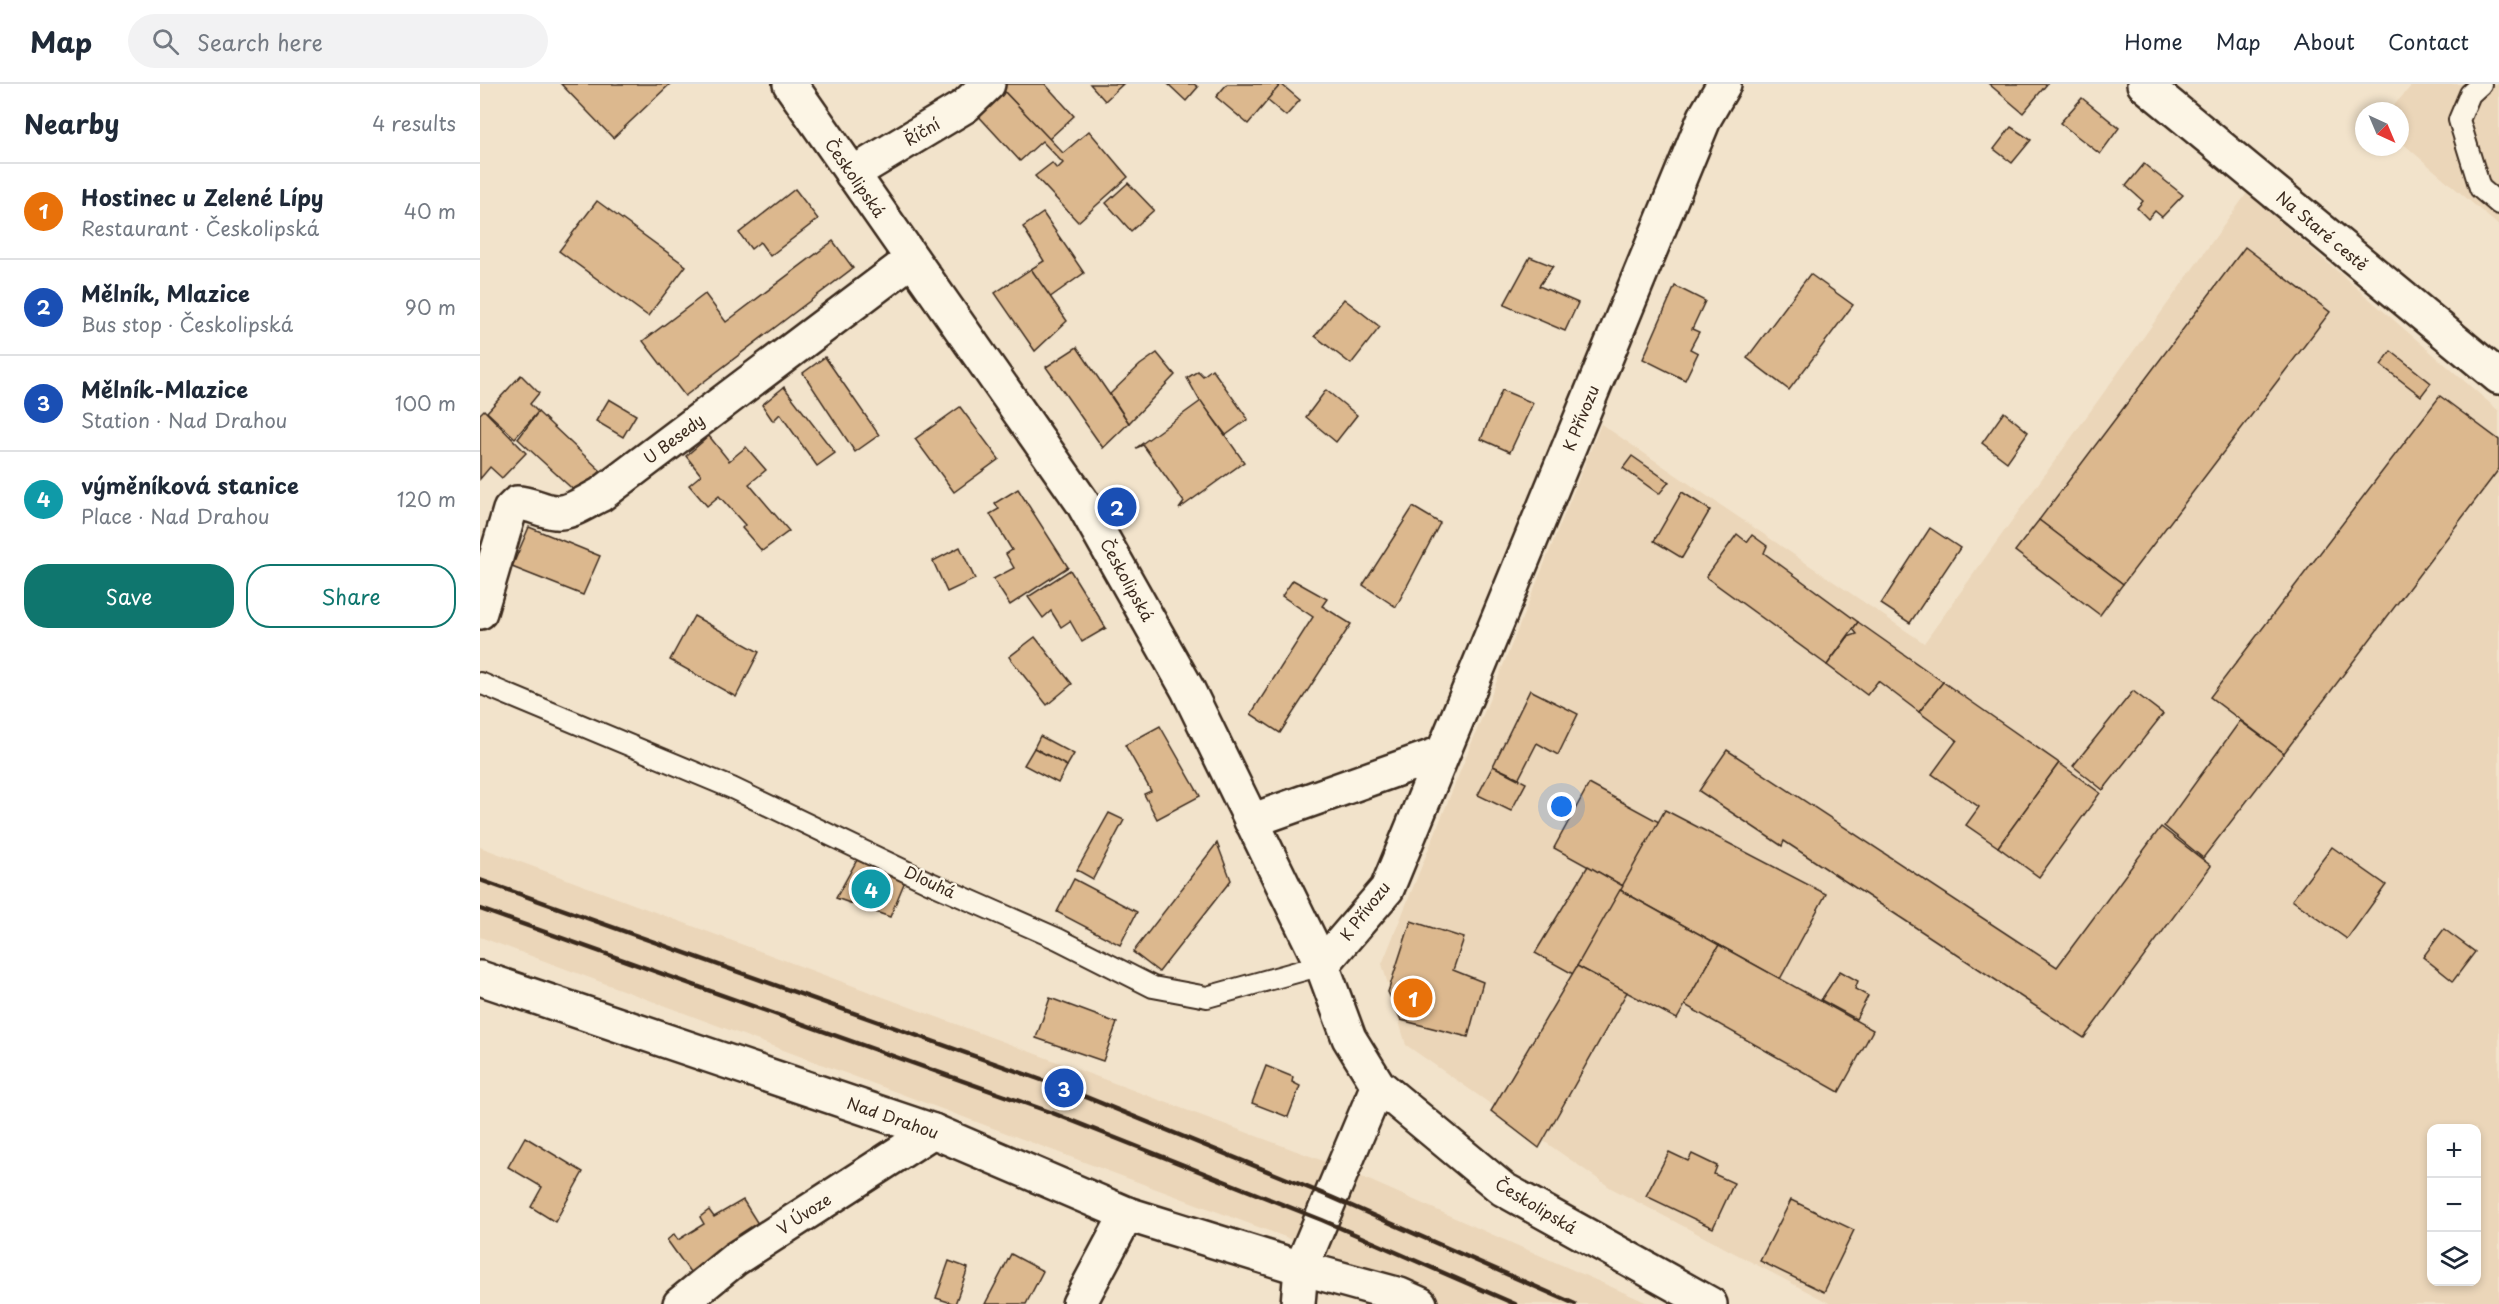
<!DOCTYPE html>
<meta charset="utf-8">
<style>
body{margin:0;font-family:"Playpen Sans",sans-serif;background:#f2f2f3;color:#1f2937}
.controls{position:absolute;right:18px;bottom:18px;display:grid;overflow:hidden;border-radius:12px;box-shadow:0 3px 9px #0003}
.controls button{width:54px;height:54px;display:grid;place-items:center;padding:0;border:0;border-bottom:2px solid #e0e1e3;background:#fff;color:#1f2937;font:30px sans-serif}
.compass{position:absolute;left:1875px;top:18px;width:54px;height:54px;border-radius:50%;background:#fff;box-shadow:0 3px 9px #0003;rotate:136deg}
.you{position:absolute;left:1082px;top:723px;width:21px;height:21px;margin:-15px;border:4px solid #fff;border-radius:50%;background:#1a73e8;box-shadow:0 0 0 9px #1a73e833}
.badge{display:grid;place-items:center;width:39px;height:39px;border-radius:50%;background:#0f766e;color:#fff;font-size:20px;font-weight:700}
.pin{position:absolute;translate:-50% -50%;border:3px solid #fff;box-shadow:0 2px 6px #0006}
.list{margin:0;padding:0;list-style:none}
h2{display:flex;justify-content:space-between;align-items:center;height:78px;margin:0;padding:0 24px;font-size:26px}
h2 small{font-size:20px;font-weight:400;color:#747a83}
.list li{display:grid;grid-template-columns:39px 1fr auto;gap:18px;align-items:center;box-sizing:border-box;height:96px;padding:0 24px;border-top:2px solid #e0e1e3}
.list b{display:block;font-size:22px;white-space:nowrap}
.list p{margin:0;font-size:20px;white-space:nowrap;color:#747a83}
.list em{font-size:20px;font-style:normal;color:#747a83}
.actions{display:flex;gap:12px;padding:18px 24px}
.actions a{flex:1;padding:14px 0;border:2px solid #0f766e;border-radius:24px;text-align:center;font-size:21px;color:#0f766e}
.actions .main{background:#0f766e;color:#fff}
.icon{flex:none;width:33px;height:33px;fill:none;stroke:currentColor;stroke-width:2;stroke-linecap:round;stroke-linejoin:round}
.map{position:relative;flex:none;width:2019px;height:1220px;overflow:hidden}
header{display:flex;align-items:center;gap:36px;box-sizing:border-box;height:84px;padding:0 30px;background:#fff;border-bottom:2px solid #e0e1e3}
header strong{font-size:28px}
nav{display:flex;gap:33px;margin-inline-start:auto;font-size:21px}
.search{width:420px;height:54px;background:#f2f2f3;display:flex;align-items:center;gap:15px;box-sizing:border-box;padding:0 21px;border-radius:33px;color:#747a83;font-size:22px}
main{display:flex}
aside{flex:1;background:#fff}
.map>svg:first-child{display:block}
.built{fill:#ebd6b9;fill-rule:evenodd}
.building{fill:#dcb88e;stroke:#3b2a1e;stroke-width:1.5}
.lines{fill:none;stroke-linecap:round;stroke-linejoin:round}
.service-casing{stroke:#3b2a1e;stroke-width:24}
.minor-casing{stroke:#3b2a1e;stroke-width:38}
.service{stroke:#fcf5e5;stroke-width:20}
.minor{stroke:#fcf5e5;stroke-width:33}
.rail{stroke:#3b2a1e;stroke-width:4.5}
.labels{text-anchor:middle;stroke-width:5;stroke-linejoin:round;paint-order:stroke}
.street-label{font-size:16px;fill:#3b2a1e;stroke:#fcf5e5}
</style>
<header>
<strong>Map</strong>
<div class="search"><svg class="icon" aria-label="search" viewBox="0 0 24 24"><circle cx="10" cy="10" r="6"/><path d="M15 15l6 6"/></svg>Search here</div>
<nav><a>Home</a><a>Map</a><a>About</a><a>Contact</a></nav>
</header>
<main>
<aside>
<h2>Nearby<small>4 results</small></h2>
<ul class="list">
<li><span class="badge" style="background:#e8710a">1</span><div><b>Hostinec u Zelené Lípy</b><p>Restaurant · Českolipská</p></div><em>40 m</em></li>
<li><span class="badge" style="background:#1a4fb4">2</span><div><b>Mělník, Mlazice</b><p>Bus stop · Českolipská</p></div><em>90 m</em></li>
<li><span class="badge" style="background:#1a4fb4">3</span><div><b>Mělník-Mlazice</b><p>Station · Nad Drahou</p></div><em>100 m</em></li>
<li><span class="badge" style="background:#0f9aa8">4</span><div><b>výměníková stanice</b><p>Place · Nad Drahou</p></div><em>120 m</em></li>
</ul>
<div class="actions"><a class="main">Save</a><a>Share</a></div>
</aside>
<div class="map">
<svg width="2019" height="1220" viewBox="0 0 2019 1220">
<rect width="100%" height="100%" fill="#f2e3cb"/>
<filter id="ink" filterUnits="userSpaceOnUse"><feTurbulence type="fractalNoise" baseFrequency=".0167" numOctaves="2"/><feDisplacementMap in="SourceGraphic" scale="12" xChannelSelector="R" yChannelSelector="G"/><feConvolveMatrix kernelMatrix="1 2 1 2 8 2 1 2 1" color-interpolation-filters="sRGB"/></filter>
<g filter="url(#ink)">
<g class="built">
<path d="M1933 0H2019V142L1920 57V27H1909Z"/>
<path d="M1767 109 2019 327V1220H1351L1131 1104 926 961 902 880 1121 340 1444 559ZM1952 1044H1996V1198H1952Z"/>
<path d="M0 763 857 1082 1170 1220H963L824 1160 0 853Z"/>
</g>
<g class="building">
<path d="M81 0H190L133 54Z"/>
<path d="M526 0H565L594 32 569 55 521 4Z"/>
<path d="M610 0H643L625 17Z"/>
<path d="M688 0H714L718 3 706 17Z"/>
<path d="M747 0H795L799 3 768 40 736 13Z"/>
<path d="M801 0 820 16 806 32 787 16Z"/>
<path d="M1509 0H1567L1543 29Z"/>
<path d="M521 4 583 69 609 47 648 93 598 138 555 92 572 79 577 85 583 79 562 57 540 77 494 27Z"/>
<path d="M1602 14 1639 44 1620 70 1580 39Z"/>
<path d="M1531 43 1551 56 1532 79 1514 65Z"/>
<path d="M1664 80 1703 111 1682 133 1675 127 1668 135 1657 124 1663 117 1646 102Z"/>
<path d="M648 99 674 126 651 147 626 119Z"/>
<path d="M315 105 338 135 290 172 280 158 271 165 259 149Z"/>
<path d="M117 117 206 182 168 232 79 167Z"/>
<path d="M563 129 604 189 569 214 551 185 564 177 543 143Z"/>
<path d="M353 157 373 184 205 312 163 257 225 210 246 238Z"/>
<path d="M1765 163 1850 228 1643 500 1559 436Z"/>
<path d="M1050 173 1073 182 1059 202 1098 219 1085 247 1024 221Z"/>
<path d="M551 185 587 237 555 267 515 209Z"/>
<path d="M1330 190 1373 221 1309 306 1267 274Z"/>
<path d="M1195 202 1225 217 1212 245 1219 248 1210 265 1218 269 1205 296 1163 275Z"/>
<path d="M864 215 900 243 871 280 835 252Z"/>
<path d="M597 263 649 339 623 364 566 283Z"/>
<path d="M1911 267 1951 299 1941 312 1901 281Z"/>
<path d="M677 269 695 291 649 339 630 310 660 281Z"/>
<path d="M345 273 399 351 375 368 323 289Z"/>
<path d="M732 285 768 335 746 351 720 317 707 294 718 287 723 292Z"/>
<path d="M41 291 59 309 50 320 58 328 35 354 7 328Z"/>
<path d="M304 303 355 369 337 382 300 330 293 337 282 321Z"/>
<path d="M846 306 877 331 856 358 826 333Z"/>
<path d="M1022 306 1053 319 1030 368 1001 355Z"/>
<path d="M1960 312 2019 356V385L1804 669 1730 613Z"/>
<path d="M129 315 156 331 143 353 116 337Z"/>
<path d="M721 317 764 378 699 425 704 418 663 361 656 364Z"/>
<path d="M480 323 519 375 474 408 435 355Z"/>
<path d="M4 326 46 369 22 394 10 383 0 395V330Z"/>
<path d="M58 328 121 387 99 411 38 355Z"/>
<path d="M1524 328 1548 348 1527 378 1502 359Z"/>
<path d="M229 352 249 377 266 363 286 386 269 400 309 447 282 467 262 444 265 441 239 412 227 422 209 401 221 391 206 372Z"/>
<path d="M1152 372 1189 398 1179 410 1143 384Z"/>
<path d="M538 405 588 483 530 521 513 495 534 484 526 470 532 466 510 430 519 425 515 419Z"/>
<path d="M1202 408 1230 426 1202 474 1174 457Z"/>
<path d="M933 423 960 439 916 523 883 501Z"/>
<path d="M1559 436 1643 500 1620 531 1535 467Z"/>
<path d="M49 443 120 472 103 511 32 483Z"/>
<path d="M1450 444 1480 464 1430 539 1401 520Z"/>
<path d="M1257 450 1267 458 1272 451 1287 462 1284 469 1378 538 1347 581 1226 493Z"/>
<path d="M480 463 495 495 467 508 453 477Z"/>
<path d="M590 486 626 544 602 558 590 537 581 543 571 527 563 534 548 513Z"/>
<path d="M813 496 847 515 842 522 871 540 800 649 771 630 833 533 802 512Z"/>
<path d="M214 532 279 568 256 613 190 576Z"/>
<path d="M1378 538 1463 598 1439 628 1398 597 1387 611 1347 581 1368 553 1377 550 1373 545Z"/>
<path d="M555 553 592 600 567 621 529 573Z"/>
<path d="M1463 598 1579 679 1518 763 1486 741 1499 723 1452 690 1477 656 1439 628Z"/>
<path d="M1050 606 1098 630 1078 671 1057 659 1039 694 1013 682Z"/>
<path d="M1653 607 1683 630 1623 706 1593 682Z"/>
<path d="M1760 637 1804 669 1723 774 1684 742Z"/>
<path d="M680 642 720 712 677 735 664 710 671 707 645 661Z"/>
<path d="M560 652 594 670 587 682 554 664Z"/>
<path d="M554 664 587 682 578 699 544 681Z"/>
<path d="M1247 666 1577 883 1681 743 1731 782 1604 954 1304 757 1302 762 1219 707Z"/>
<path d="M1579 679 1620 709 1559 793 1518 763Z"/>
<path d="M1013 682 1046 699 1031 727 998 711Z"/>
<path d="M1109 700 1179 738 1143 802 1074 764Z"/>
<path d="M1185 726 1346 810 1300 895 1140 806Z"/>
<path d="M629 729 644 736 613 795 597 786Z"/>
<path d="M737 759 751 796 679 888 653 868Z"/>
<path d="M1852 763 1906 801 1867 855 1812 816Z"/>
<path d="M377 776 425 797 410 833 356 814Z"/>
<path d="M1108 782 1143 802 1093 890 1055 869Z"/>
<path d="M594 795 657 828 640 861 577 828Z"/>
<path d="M1140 806 1239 861 1197 935 1097 882Z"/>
<path d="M931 837 984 854 973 886 1003 898 988 953 921 936 908 908Z"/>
<path d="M1964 845 1995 868 1973 897 1943 873Z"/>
<path d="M1239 861 1393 946 1359 1008 1205 921Z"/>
<path d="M1097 882 1147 908 1059 1064 1011 1027Z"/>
<path d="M1360 887 1378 897 1375 905 1388 912 1376 935 1341 916Z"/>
<path d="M570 914 637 939 623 977 556 954Z"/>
<path d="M786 982 813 993 812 998 820 1002 808 1033 772 1019Z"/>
<path d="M45 1053 103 1088 75 1138 51 1123 62 1103 28 1083Z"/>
<path d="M1189 1068 1208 1077 1212 1070 1237 1082 1234 1090 1254 1099 1233 1144 1166 1112Z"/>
<path d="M263 1116 280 1143 210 1188 187 1156 194 1150 198 1156 224 1140 220 1133 229 1126 234 1133Z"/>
<path d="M1311 1116 1374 1146 1344 1208 1280 1177Z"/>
<path d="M531 1170 563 1187 546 1220H505Z"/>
<path d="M469 1177 488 1184 475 1220 456 1214Z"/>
</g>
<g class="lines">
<defs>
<g id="service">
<path d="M2001 0 1990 10 1979 36 2000 104 2019 120"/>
<path d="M0 599 252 704 446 797 578 855 673 903 727 913 842 881"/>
</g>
<g id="minor">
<path d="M310 0 602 418 708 606 842 881 869 954 898 1001 1023 1105 1230 1220"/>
<path d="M1664 0 2019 293"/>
<path d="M372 90 485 22 508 0"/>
<path d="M0 528 30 426 37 419C51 419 62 427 75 428 90 430 107 417 120 411L431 176"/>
<path d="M771 737 962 669"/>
<path d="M842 881 907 805 1225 33 1244 0"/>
<path d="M0 894 453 1047 647 1130 821 1184 920 1211 940 1220"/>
<path d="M200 1220 255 1175 453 1047"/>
<path d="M599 1220 647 1130"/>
<path d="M818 1220 821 1184 898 1001"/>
</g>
</defs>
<use href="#service" class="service-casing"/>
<use href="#minor" class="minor-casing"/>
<use href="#service" class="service"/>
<use href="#minor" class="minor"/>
<g class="rail">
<path d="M0 796 584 1004 851 1113 1095 1220"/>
<path d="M0 825 570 1028 842 1136 1035 1220"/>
</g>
</g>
</g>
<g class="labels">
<g class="street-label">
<text transform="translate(442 48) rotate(-31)" y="6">Říční</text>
<text transform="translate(375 94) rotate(55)" y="6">Českolipská</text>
<text transform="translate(1842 147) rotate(40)" y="6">Na Staré cestě</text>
<text transform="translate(1101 334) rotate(-68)" y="6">K Přívozu</text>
<text transform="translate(194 355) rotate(-37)" y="6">U Besedy</text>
<text transform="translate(647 496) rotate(61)" y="6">Českolipská</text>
<text transform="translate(450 798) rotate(25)" y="6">Dlouhá</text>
<text transform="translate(885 827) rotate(-52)" y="6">K Přívozu</text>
<text transform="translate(413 1034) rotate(19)" y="6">Nad Drahou</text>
<text transform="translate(1056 1122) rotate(31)" y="6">Českolipská</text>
<text transform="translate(324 1130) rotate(-33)" y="6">V Úvoze</text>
</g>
</g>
</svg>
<div class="controls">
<button>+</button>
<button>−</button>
<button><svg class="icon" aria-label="layers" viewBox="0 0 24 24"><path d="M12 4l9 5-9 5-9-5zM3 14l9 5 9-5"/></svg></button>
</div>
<svg class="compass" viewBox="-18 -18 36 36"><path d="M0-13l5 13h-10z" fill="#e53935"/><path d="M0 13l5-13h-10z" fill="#747a83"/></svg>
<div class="you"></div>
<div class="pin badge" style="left:933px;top:914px;background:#e8710a">1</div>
<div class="pin badge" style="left:637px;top:423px;background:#1a4fb4">2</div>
<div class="pin badge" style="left:584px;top:1004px;background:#1a4fb4">3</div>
<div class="pin badge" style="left:391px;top:805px;background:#0f9aa8">4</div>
</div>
</main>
